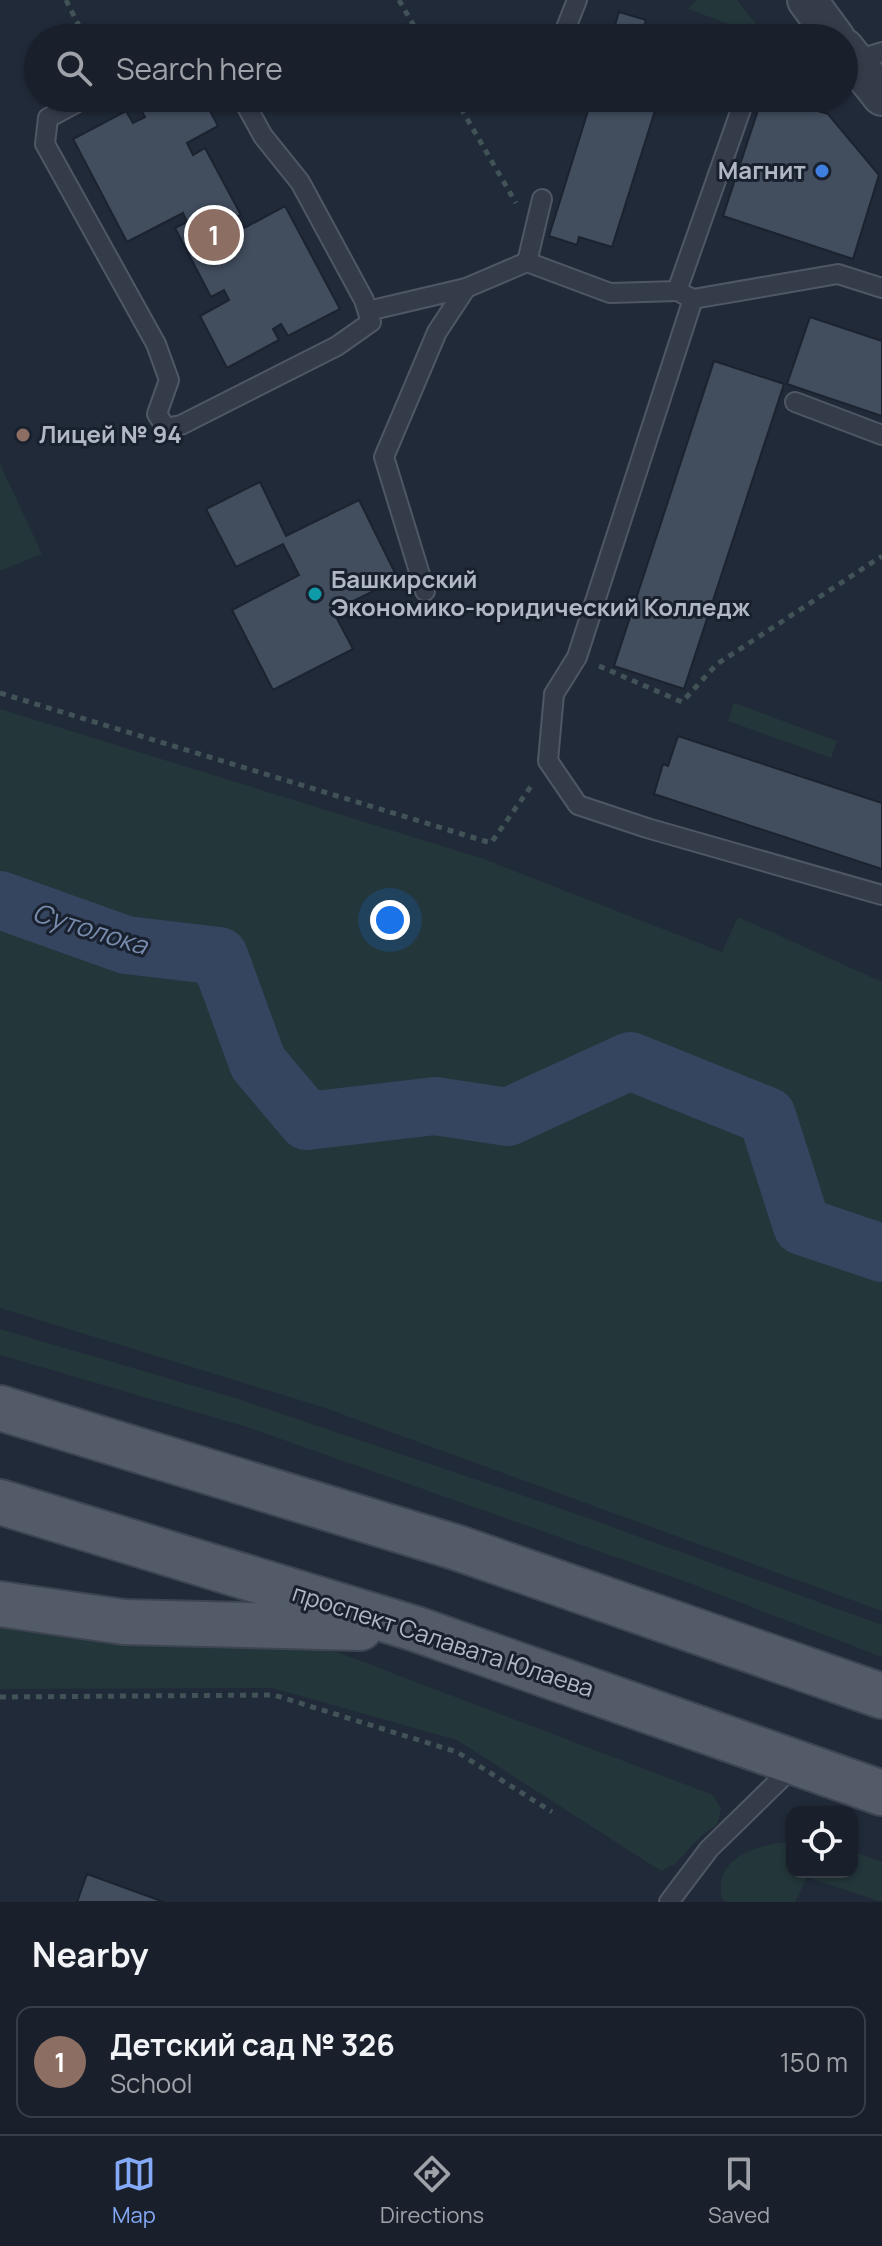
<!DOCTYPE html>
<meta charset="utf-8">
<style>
body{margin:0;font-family:Manrope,sans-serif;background:#222833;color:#f1f3f6}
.controls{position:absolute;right:24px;bottom:24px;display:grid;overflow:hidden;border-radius:16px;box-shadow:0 2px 6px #0004}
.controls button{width:72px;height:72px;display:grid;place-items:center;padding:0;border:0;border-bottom:2px solid #373e47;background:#19202b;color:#f1f3f6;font:40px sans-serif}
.you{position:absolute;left:390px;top:920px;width:28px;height:28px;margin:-20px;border:6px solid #fff;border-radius:50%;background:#1a73e8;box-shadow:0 0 0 12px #1a73e833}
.badge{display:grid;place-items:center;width:52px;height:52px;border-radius:50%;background:#84a9f6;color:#fff;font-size:26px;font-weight:700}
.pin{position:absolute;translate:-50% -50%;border:4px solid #fff;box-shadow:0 2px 8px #0006}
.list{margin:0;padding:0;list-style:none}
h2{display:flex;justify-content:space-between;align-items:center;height:104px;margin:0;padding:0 32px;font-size:34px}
h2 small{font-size:26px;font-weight:400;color:#9fa3a9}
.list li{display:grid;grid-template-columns:52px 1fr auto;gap:24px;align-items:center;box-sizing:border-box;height:112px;margin:0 16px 16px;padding:0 16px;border:2px solid #373e47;border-radius:16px}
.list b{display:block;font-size:30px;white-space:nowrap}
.list p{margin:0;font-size:26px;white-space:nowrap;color:#9fa3a9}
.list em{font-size:26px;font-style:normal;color:#9fa3a9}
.icon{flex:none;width:44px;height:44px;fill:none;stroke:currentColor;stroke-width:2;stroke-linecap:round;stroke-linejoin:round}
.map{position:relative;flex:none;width:882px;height:1902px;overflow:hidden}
.search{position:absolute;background:#19202b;box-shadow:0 2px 6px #0004;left:24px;right:24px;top:24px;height:88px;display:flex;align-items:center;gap:20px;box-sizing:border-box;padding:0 28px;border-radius:44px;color:#9fa3a9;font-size:30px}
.sheet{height:232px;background:#19202b}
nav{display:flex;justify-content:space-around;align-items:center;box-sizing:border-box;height:112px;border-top:2px solid #373e47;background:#19202b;font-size:22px;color:#9fa3a9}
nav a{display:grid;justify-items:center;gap:4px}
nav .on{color:#84a9f6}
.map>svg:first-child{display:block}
.green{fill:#23363a}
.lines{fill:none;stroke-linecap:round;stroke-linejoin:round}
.river{stroke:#354560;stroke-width:58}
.building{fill:#424d5e;stroke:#1c2330;stroke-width:2}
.service-casing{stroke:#505764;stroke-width:22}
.minor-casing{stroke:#505764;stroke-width:42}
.primary-casing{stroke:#3e4552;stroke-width:48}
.path{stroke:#415357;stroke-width:5;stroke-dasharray:6 6;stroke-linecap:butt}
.service{stroke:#353c49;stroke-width:18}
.minor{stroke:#353c49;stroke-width:38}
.primary{stroke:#535b69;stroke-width:44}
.shop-dot{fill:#3f7fe0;stroke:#1a212e;stroke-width:3}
.education-dot{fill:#8d6e63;stroke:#1a212e;stroke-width:3}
.culture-dot{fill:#0f9aa8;stroke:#1a212e;stroke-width:3}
.labels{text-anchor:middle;stroke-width:6;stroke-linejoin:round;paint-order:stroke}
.poi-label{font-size:24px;font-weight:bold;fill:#b0b7c5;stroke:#1a212e;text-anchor:start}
.street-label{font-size:24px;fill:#b0b7c5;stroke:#1a212e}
.water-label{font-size:26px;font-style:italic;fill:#788cad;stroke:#1a212e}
</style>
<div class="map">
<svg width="882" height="1902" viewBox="0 0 882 1902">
<rect width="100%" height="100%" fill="#212a39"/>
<g class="green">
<path d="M696 0H737L767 38 688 9Z"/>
<path d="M0 464 42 554 0 571Z"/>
<path d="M734 703 837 741 831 758 728 721Z"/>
<path d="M0 709 484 859 722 952 738 917 882 982V1611L322 1407 0 1308Z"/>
<path d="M0 1329 232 1397 554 1506 882 1625V1657L692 1584 247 1427 0 1355Z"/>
<path d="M0 1625 337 1652 713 1795 721 1809 717 1825 701 1836 675 1864 661 1871 457 1740 272 1688 0 1689Z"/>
<path d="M792 1841V1872H852V1851L882 1862V1902L807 1877 795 1902H727L722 1899C712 1856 759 1845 792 1841Z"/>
</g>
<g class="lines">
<path class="river" d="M0 900 126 945 219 956 258 1063 307 1121 435 1106 508 1117 630 1061 767 1116 802 1226 882 1253"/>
</g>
<g class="building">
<path d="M619 12 646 20 643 29 670 38H611Z"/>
<path d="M149 98H203L218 126 187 143 193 155 205 148 241 215 228 221 235 233 285 206 340 309 288 336 281 324 273 329 279 340 227 368 200 316 229 300 224 290 211 297 175 228 187 222 183 213 127 242 73 139 126 111 133 123 145 117 138 104Z"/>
<path d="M592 98H659L612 247 579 237 577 245 549 236Z"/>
<path d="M762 98H774L828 114 879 175 853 259 723 216Z"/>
<path d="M810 317 882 341V416L787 384Z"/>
<path d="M714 361 784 384 684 689 614 666Z"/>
<path d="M260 482 286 536 359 500 398 579 333 611 353 649 273 690 232 610 299 575 283 544 236 567 206 509Z"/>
<path d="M678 736 882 803V869L654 794 663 764 668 766Z"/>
<path d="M87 1874 164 1902H77Z"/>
</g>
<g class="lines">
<defs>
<g id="service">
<path d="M562 38 577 0"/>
<path d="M856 60 882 52"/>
<path d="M85 98 48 118 45 144 156 344 169 380 157 414 166 428 181 425 337 346 371 322 364 300 300 182 263 136 242 98"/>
<path d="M542 199 527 262 610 293 677 291 745 98"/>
<path d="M683 294 693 299 838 274 882 288"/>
<path d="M693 299 577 657 554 694 548 761 578 805 647 828 882 895"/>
<path d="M368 311 466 288 527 262"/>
<path d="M795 402 882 435"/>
<path d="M425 591 384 457 437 332 466 288"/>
<path d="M669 1902 709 1849 797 1763"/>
</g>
<g id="minor">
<path d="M807 0 835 38"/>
<path d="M844 48 882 96"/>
</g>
<g id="primary">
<path d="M0 1408 458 1548 882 1696"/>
<path d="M0 1502 416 1629 882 1793"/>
<path d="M0 1604 124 1622 360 1628"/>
</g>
</defs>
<use href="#service" class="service-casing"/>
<use href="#minor" class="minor-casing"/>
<use href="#primary" class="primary-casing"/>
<g class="path">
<path d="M66 0 85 38"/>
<path d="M399 0 421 38"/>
<path d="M455 98 516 203"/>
<path d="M599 666 682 702 717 664 882 556"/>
<path d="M0 693 491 843 534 782"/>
<path d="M0 1697 274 1695 457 1752 552 1812"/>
</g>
<use href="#service" class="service"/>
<use href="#minor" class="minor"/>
<use href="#primary" class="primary"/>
</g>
<circle class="shop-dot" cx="822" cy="171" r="8"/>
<circle class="education-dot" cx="23" cy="435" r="8"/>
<circle class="culture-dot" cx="315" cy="594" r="8"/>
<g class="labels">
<g class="poi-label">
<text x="806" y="179" text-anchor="end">Магнит</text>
<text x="39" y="443">Лицей № 94</text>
<text x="331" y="588">Башкирский<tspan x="331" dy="28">Экономико-юридический Колледж</tspan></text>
</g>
<g class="street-label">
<text transform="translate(443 1641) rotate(18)" y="8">проспект Салавата Юлаева</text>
</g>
<g class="water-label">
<text transform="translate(90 929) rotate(17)" y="9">Сутолока</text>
</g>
</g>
</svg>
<div class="controls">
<button><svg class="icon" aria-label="locate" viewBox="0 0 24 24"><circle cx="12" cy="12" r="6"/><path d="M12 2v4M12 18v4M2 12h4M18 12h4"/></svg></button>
</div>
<div class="you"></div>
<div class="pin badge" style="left:214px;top:235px;background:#8d6e63">1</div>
<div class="search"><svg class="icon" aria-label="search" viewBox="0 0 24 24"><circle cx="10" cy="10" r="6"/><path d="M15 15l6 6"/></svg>Search here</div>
</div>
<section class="sheet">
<h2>Nearby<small></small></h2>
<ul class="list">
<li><span class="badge" style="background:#8d6e63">1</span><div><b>Детский сад № 326</b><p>School</p></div><em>150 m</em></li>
</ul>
</section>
<nav>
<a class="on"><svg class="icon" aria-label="map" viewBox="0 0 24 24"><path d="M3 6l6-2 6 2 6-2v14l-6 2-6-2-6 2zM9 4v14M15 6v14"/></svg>Map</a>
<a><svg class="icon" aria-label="directions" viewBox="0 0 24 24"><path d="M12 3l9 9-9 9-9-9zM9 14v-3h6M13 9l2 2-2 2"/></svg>Directions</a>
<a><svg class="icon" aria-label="saved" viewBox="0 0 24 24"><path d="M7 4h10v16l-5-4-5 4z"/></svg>Saved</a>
</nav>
